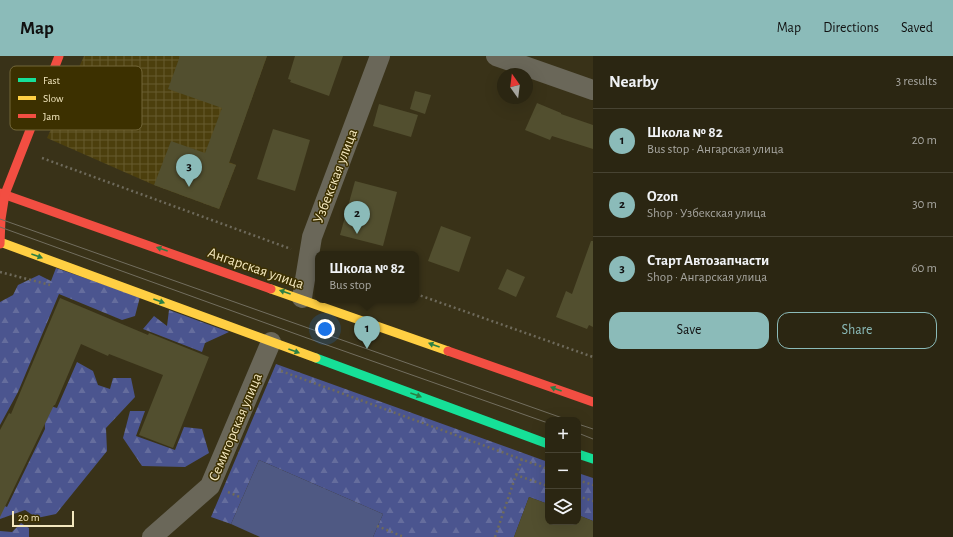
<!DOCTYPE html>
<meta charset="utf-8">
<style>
body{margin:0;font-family:"Alegreya Sans",sans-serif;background:#373220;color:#f1f3f6}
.controls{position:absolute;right:12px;bottom:12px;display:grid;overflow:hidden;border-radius:8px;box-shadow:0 4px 16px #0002}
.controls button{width:36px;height:36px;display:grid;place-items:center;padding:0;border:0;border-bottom:1px solid #474332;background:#2b2612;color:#f1f3f6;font:20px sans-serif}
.compass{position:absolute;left:497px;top:12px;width:36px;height:36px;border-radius:50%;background:#2b2612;box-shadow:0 4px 16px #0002;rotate:346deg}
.scale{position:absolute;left:12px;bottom:10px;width:62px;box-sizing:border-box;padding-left:4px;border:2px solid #f3e7be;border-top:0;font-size:11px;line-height:14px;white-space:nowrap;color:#f3e7be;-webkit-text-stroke:3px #3c3000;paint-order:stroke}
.you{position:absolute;left:325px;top:273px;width:14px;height:14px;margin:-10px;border:3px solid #fff;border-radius:50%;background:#1a73e8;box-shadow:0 0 0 6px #1a73e833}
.badge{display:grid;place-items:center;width:26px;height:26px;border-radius:50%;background:#8bbbb9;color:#111;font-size:13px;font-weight:700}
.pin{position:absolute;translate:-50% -33px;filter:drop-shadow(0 1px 2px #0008)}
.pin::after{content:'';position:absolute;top:21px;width:14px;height:12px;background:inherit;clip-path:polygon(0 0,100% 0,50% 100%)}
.popup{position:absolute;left:315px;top:195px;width:104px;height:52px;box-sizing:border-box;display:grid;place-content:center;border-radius:8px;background:#2b2612;filter:drop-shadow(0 1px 3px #0005);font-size:13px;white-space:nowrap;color:#a6a59f}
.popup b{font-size:15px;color:#f1f3f6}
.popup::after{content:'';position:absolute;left:50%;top:100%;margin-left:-8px;border:8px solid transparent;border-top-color:#2b2612}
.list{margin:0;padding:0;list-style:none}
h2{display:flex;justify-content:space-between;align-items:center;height:52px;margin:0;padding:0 16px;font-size:17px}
h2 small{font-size:13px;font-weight:400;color:#a6a59f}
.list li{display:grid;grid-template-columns:26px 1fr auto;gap:12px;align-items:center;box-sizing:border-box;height:64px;padding:0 16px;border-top:1px solid #474332}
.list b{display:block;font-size:15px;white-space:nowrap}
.list p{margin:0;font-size:13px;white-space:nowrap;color:#a6a59f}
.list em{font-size:13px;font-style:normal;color:#a6a59f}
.actions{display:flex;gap:8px;padding:12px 16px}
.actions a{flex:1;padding:9px 0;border:1px solid #8bbbb9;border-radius:12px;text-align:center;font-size:14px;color:#8bbbb9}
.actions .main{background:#8bbbb9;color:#111}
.icon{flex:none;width:22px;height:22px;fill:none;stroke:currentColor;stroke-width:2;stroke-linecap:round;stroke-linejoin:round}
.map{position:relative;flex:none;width:593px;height:481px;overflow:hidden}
header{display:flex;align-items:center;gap:24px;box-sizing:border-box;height:56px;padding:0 20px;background:#8bbbb9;color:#111}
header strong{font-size:19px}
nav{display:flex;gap:22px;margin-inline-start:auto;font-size:14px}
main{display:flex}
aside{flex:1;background:#2b2612}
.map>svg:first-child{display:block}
.industrial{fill:url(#industrial-grid)}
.grass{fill:#4f5983}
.forest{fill:url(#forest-firs)}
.building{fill:#524f2f}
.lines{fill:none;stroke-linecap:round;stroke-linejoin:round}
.path{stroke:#6e6a5b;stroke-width:2.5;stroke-dasharray:2 3;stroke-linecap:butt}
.street{stroke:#6a6759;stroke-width:20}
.fast{stroke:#16e098;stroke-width:9}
.slow{stroke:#ffcf43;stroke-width:9}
.jam{stroke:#f24e42;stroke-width:9}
.tram{stroke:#726e5f;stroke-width:1}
.oneway{fill:#2b7f44}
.labels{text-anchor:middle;stroke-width:3;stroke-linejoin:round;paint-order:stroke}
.street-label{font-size:15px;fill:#f3e7be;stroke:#3c3000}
.key{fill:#3c3000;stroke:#736739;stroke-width:1}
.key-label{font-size:11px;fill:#f3e7be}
</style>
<header>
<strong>Map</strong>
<nav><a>Map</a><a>Directions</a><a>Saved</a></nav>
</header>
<main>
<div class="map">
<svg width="593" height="481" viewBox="0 0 593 481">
<defs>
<pattern id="industrial-grid" width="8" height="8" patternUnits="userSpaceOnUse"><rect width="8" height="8" fill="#4c3f0d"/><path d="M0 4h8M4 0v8" fill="none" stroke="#665b2e"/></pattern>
<pattern id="forest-firs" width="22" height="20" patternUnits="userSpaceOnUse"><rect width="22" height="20" fill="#4b558f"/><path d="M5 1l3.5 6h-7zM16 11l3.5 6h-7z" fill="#656d9d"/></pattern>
</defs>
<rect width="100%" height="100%" fill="#393218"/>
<path class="industrial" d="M84 0H267L229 106 236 109 219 153 154 129 47 82Z"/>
<path class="grass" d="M259 404 383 458 373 481H260L231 468Z"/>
<g class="forest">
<path d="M56 212 140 241 135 260 122 264 59 238 18 336 0 369V246L13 239 18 229 39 219 51 225Z"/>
<path d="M169 254 229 276 205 287 202 296 143 273 154 260 167 270Z"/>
<path d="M77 306 93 315 98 329 110 333 113 322H131L135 341 106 372 107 395 56 458 37 462 25 454 0 463V448L7 451 45 373 44 351 50 350 57 352Z"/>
<path d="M276 308 548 406V448L529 441 514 481H373L383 458 259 404 231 468 211 461Z"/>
<path d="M130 355H145L136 380 175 394 184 371 202 373 209 397 185 411 142 410 123 382Z"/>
<path d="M578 417 593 422V465L578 459Z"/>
<path d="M21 467 29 472V481H0V475L12 476Z"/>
</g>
<g class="building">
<path d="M180 0H267L229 107 236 109 219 153 154 129 171 85 205 97 222 52 168 33Z"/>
<path d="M295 0H343L329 40 290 26 291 24 288 23Z"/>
<path d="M415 35 431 39 425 58 410 53Z"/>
<path d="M537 47 561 57V58L593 69V93L552 80 550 84 525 74Z"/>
<path d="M379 48 418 59 411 81 373 70Z"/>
<path d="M273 73 310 84 295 135 257 123Z"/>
<path d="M355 125 397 136 383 190 340 179Z"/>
<path d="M441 170 471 181 459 216 428 205Z"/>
<path d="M591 185H593V271L589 269 587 273 556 261 566 235 572 238Z"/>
<path d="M507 213 525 221 516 241 498 233Z"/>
<path d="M60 242 148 279 149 277 209 301 173 392 139 379 163 319 109 298 108 300 81 288 55 349H54L0 461V374L9 357 11 358Z"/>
<path d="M529 441 548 448V466H578V459L593 465V481H514Z"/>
</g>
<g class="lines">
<g class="path">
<path d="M42 102 291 193"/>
<path d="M0 216 50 229"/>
<path d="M416 238 593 301"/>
<path d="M281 315 548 413"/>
<path d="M516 419 522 403"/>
<path d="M578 424 593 429"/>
<path d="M228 436 242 442"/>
<path d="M578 440 593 445"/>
<path d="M377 470 404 481"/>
<path d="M495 481 516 419 548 430"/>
</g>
<g class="street">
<path d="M496 0 593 34"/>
<path d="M302 242 312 181 380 0"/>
<path d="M152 481 210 430 271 286"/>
</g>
<g class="fast">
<path d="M316 302 548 388"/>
<path d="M578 398 593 403"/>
</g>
<g class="slow">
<path d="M0 186 316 302"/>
<path d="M271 233 448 295"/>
</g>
<g class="jam">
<path d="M0 137 271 233"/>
<path d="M0 188 1 163 5 138 59 0"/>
<path d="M448 295 593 346"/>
</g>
<g class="tram">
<path d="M0 163 568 364"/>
<path d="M0 171 307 282 548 367"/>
<path d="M578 368 593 373"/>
<path d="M578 377 593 383"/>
</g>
</g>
<defs><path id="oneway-solid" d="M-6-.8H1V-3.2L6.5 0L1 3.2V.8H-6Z"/></defs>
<g class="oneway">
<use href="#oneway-solid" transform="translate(162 193) rotate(-161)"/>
<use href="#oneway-solid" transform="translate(37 200) rotate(20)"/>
<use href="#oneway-solid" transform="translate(285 236) rotate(-161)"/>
<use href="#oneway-solid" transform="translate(159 245) rotate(20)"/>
<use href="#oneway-solid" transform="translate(434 289) rotate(-160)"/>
<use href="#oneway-solid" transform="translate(294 295) rotate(20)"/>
<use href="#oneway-solid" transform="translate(556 333) rotate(-160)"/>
<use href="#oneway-solid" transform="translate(416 339) rotate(20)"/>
</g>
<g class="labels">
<g class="street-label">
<text transform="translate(335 120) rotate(-69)" y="5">Узбекская улица</text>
<text transform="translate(256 212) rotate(19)" y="5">Ангарская улица</text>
<text transform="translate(235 371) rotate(-67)" y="5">Семигорская улица</text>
</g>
</g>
<rect x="10" y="10" width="132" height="64" rx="6" class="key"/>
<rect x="18" y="22" width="18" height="4" fill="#16e098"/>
<rect x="18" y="40" width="18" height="4" fill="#ffcf43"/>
<rect x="18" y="58" width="18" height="4" fill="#f24e42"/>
<g class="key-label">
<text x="43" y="28">Fast</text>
<text x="43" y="46">Slow</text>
<text x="43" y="64">Jam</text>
</g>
</svg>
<div class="controls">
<button>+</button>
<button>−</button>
<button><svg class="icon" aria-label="layers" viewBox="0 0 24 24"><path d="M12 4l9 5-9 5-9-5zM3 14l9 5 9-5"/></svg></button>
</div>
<svg class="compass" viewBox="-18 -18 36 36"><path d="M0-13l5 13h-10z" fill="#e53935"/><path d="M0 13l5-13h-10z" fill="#a6a59f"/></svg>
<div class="scale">20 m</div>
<div class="you"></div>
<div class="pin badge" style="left:367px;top:293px">1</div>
<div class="popup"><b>Школа № 82</b>Bus stop</div>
<div class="pin badge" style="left:357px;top:178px">2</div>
<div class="pin badge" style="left:189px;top:131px">3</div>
</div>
<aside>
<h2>Nearby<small>3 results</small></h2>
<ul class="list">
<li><span class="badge">1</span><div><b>Школа № 82</b><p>Bus stop · Ангарская улица</p></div><em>20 m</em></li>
<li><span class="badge">2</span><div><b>Ozon</b><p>Shop · Узбекская улица</p></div><em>30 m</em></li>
<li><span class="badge">3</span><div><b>Старт Автозапчасти</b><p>Shop · Ангарская улица</p></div><em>60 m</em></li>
</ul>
<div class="actions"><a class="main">Save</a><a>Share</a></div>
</aside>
</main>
